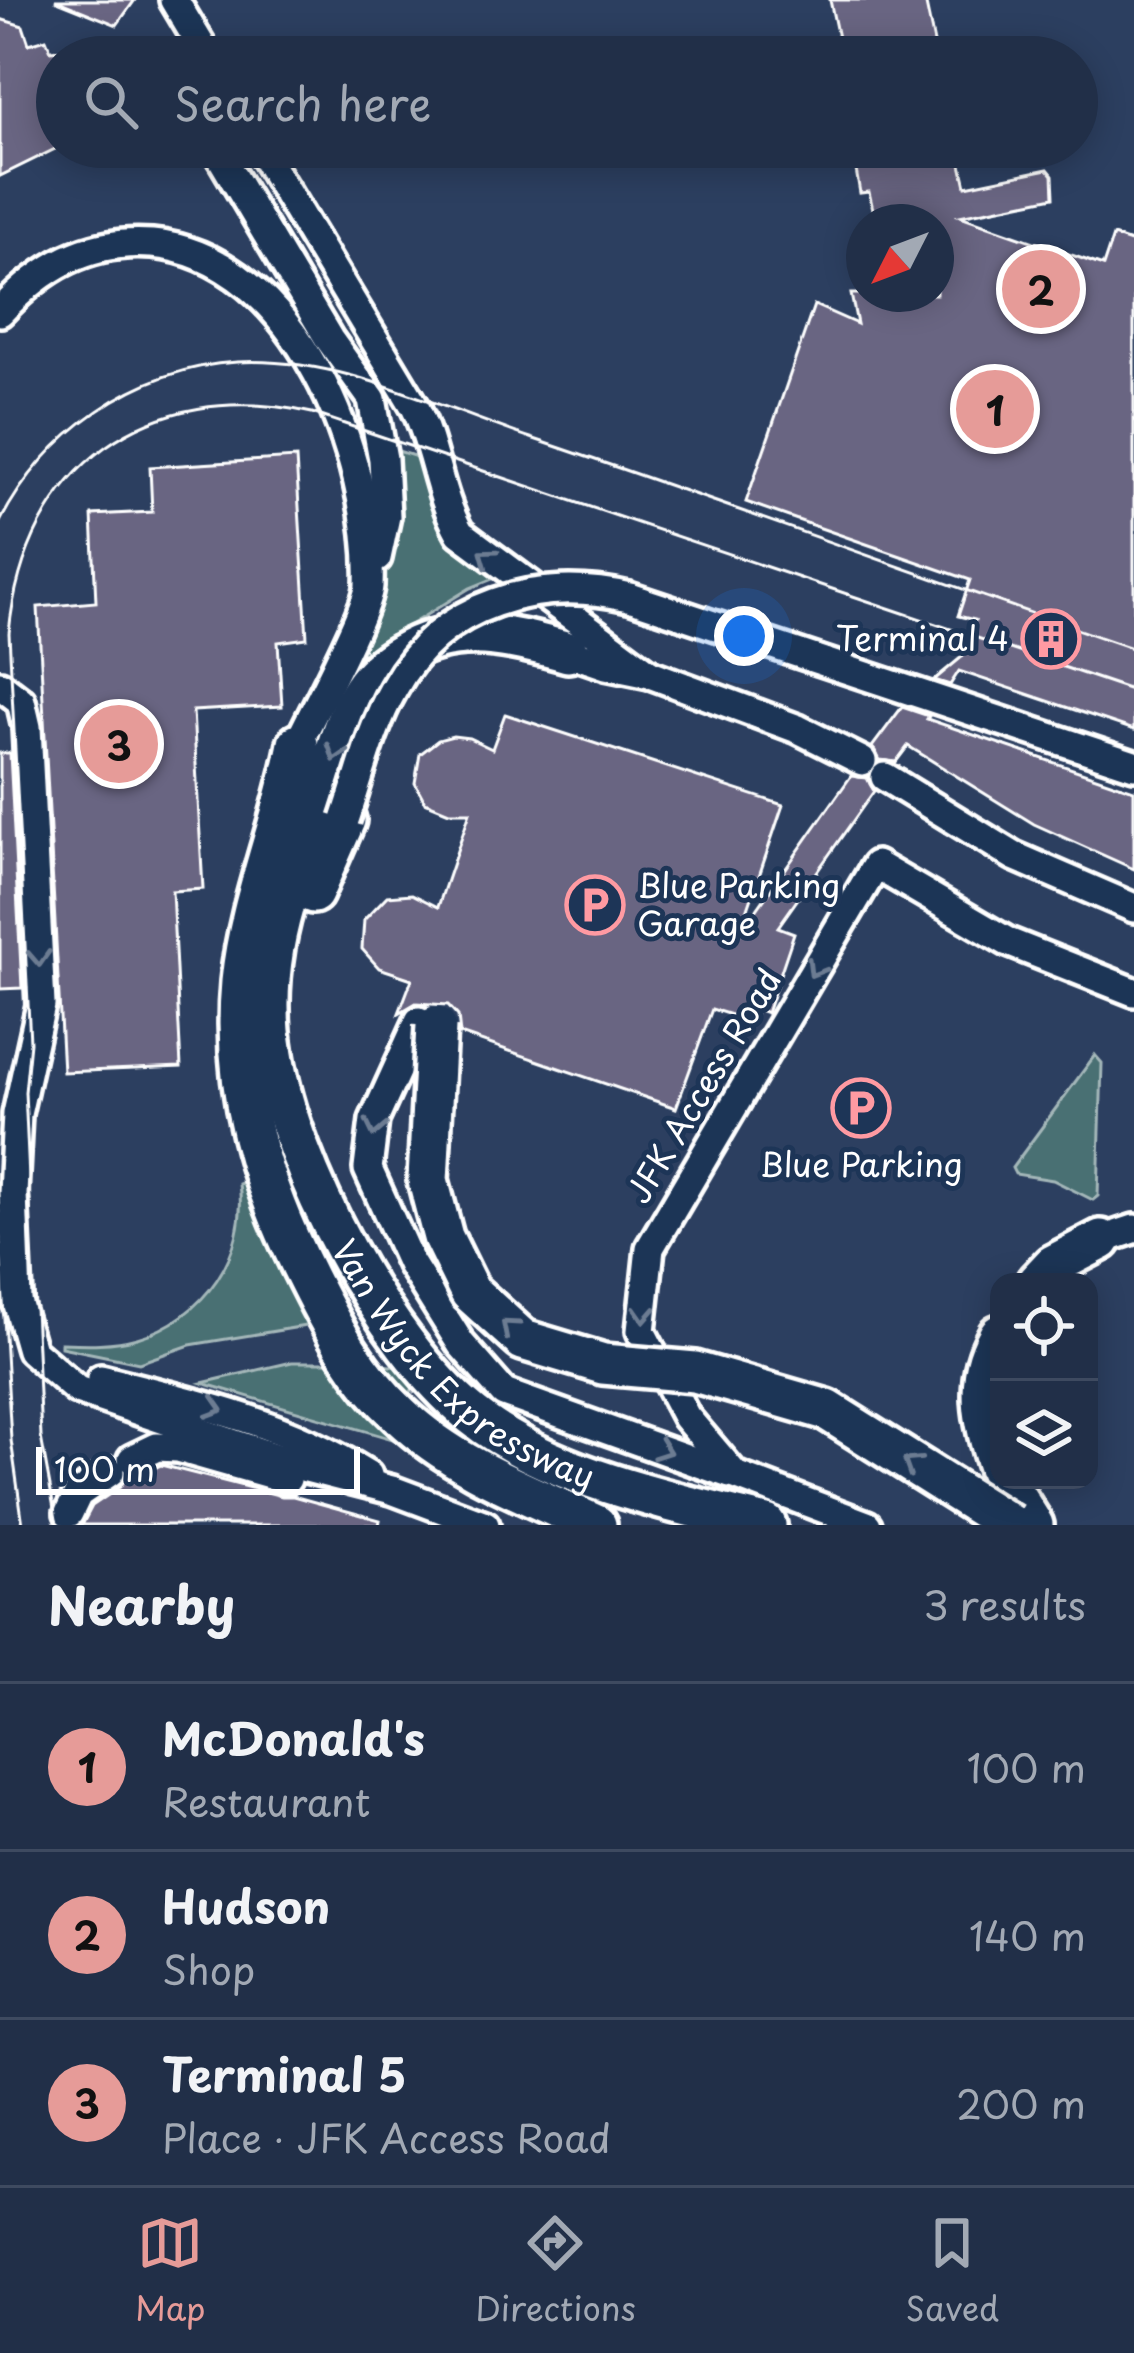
<!DOCTYPE html>
<meta charset="utf-8">
<style>
body{margin:0;font-family:"Playpen Sans",sans-serif;background:#2d3b52;color:#f1f3f6}
.controls{position:absolute;right:36px;bottom:36px;display:grid;overflow:hidden;border-radius:24px;box-shadow:0 6px 30px #0003}
.controls button{width:108px;height:108px;display:grid;place-items:center;padding:0;border:0;border-bottom:3px solid #3e4a60;background:#212f48;color:#f1f3f6;font:60px sans-serif}
.compass{position:absolute;left:846px;top:204px;width:108px;height:108px;border-radius:50%;background:#212f48;box-shadow:0 6px 30px #0003;rotate:228deg}
.scale{position:absolute;left:36px;bottom:30px;width:324px;box-sizing:border-box;padding-left:12px;border:6px solid #fff;border-top:0;font-size:33px;line-height:42px;white-space:nowrap;color:#fff;-webkit-text-stroke:9px #1d3557;paint-order:stroke}
.you{position:absolute;left:744px;top:636px;width:42px;height:42px;margin:-30px;border:9px solid #fff;border-radius:50%;background:#1a73e8;box-shadow:0 0 0 18px #1a73e833}
.badge{display:grid;place-items:center;width:78px;height:78px;border-radius:50%;background:#e69b98;color:#111;font-size:39px;font-weight:700}
.pin{position:absolute;translate:-50% -50%;border:6px solid #fff;box-shadow:0 3px 12px #0006}
.list{margin:0;padding:0;list-style:none}
h2{display:flex;justify-content:space-between;align-items:center;height:156px;margin:0;padding:0 48px;font-size:51px}
h2 small{font-size:39px;font-weight:400;color:#a2a9b4}
.list li{display:grid;grid-template-columns:78px 1fr auto;gap:36px;align-items:center;box-sizing:border-box;height:168px;padding:0 48px;border-top:3px solid #3e4a60}
.list b{display:block;font-size:45px;white-space:nowrap}
.list p{margin:0;font-size:39px;white-space:nowrap;color:#a2a9b4}
.list em{font-size:39px;font-style:normal;color:#a2a9b4}
.icon{flex:none;width:66px;height:66px;fill:none;stroke:currentColor;stroke-width:2;stroke-linecap:round;stroke-linejoin:round}
.map{position:relative;flex:none;width:1134px;height:1525px;overflow:hidden}
.search{position:absolute;background:#212f48;box-shadow:0 6px 30px #0003;left:36px;right:36px;top:36px;height:132px;display:flex;align-items:center;gap:30px;box-sizing:border-box;padding:0 42px;border-radius:66px;color:#a2a9b4;font-size:45px}
.sheet{height:660px;background:#212f48}
nav{display:flex;justify-content:space-around;align-items:center;box-sizing:border-box;height:168px;border-top:3px solid #3e4a60;background:#212f48;font-size:33px;color:#a2a9b4}
nav a{display:grid;justify-items:center;gap:6px}
nav .on{color:#e69b98}
.map>svg:first-child{display:block}
.green{fill:#496f73;stroke:#a4b7b9;stroke-width:3}
.building{fill:#696582;stroke:#fff;stroke-width:3}
.lines{fill:none;stroke-linecap:round;stroke-linejoin:round}
.minor-casing{stroke:#fff;stroke-width:36}
.highway-casing{stroke:#fff;stroke-width:48}
.minor{stroke:#1d3557;stroke-width:27}
.highway{stroke:#1d3557;stroke-width:39}
.tram{stroke:#fff;stroke-width:3}
.minor-bridge-casing{stroke:#fff;stroke-width:36;stroke-linecap:butt}
.highway-bridge-casing{stroke:#fff;stroke-width:48;stroke-linecap:butt}
.minor-bridge{stroke:#1d3557;stroke-width:27}
.highway-bridge{stroke:#1d3557;stroke-width:39}
.oneway{stroke:#6c7c92}
.labels{text-anchor:middle;stroke-width:10;stroke-linejoin:round;paint-order:stroke}
.poi-label{font-size:33px;fill:#fff;stroke:#1d3557;text-anchor:end}
.street-label{font-size:33px;fill:#fff;stroke:#1d3557}
</style>
<div class="map">
<svg width="1134" height="1525" viewBox="0 0 1134 1525">
<rect width="100%" height="100%" fill="#2c3f60"/>
<filter id="ink" filterUnits="userSpaceOnUse"><feTurbulence type="fractalNoise" baseFrequency=".00833" numOctaves="2"/><feDisplacementMap in="SourceGraphic" scale="24" xChannelSelector="R" yChannelSelector="G"/><feConvolveMatrix kernelMatrix="1 2 1 2 8 2 1 2 1" color-interpolation-filters="sRGB"/></filter>
<g filter="url(#ink)">
<g class="green">
<path d="M392 449 426 460C443 523 439 539 495 578L470 588 379 644 349 679C383 596 393 538 392 449Z"/>
<path d="M1095 1055 1102 1063 1098 1196 1093 1200 1053 1180 1015 1174 1012 1168Z"/>
<path d="M246 1181 324 1323 190 1345 139 1363 61 1347V1343C87 1344 112 1345 137 1338 204 1319 249 1253 239 1184Z"/>
<path d="M292 1362H354L399 1367 414 1385 409 1397 430 1450 202 1383Z"/>
</g>
<g class="building">
<path d="M55 0H135L117 25Z"/>
<path d="M830 0H925L937 57H842Z"/>
<path d="M0 19 23 26 29 44 46 39 51 51 57 50V148L0 176Z"/>
<path d="M859 147H957L966 186 1048 169 1053 175 1054 197 960 216 1103 266 1113 236 1134 243V730L959 671 950 685 934 680 963 656 975 620 958 616 970 580 746 502 814 305 857 324 851 294H936V222H876L869 192 860 193 856 170 864 167Z"/>
<path d="M296 458 307 638 278 642 282 706 193 711 203 889 172 891 181 1067 63 1072 38 607 96 602 92 515 152 512 150 467Z"/>
<path d="M902 707 929 716 927 719 1134 790V869L1034 824 908 746 896 762 880 760 872 747Z"/>
<path d="M505 714 783 805 739 935 851 776 867 778 874 791 778 927 794 933 767 1013 756 1009 753 1022 712 1009 676 1108 460 1034 458 1016 448 1005 416 1003 399 1013 412 979 379 968 362 949 364 920 387 896 412 894 438 907 470 812H449L425 802 415 783 420 754 438 740 453 736 469 738 492 749Z"/>
<path d="M0 753H10L22 988 0 989Z"/>
<path d="M161 1465 282 1496H293L380 1520 379 1525H82L92 1506 120 1487 127 1476 140 1475Z"/>
</g>
<g class="lines">
<defs>
<g id="minor">
<path d="M174 0 208 57"/>
<path d="M215 147 329 339 372 399 383 459 386 516 377 558"/>
<path d="M259 147 415 407C435 447 438 495 460 533L650 674"/>
<path d="M0 312C42 267 88 239 152 244 297 257 374 459 369 586 368 610 312 714 298 744"/>
<path d="M629 597 1134 765"/>
<path d="M568 652 606 665 650 674 798 729 862 761"/>
<path d="M0 685 21 701 27 727 41 1005 17 1114 13 1194 17 1301 31 1350 77 1390 306 1468 392 1490 485 1525"/>
<path d="M885 777 1014 856 1134 908"/>
<path d="M419 1021 374 1120 368 1169 411 1264 461 1344 504 1393 730 1474"/>
<path d="M1101 1240 1134 1229"/>
<path d="M101 1379C195 1402 286 1423 368 1475"/>
<path d="M132 1459 157 1447 178 1448 287 1479"/>
<path d="M69 1513 78 1494 110 1472"/>
<path d="M867 1525 735 1475 686 1417 641 1331 650 1248 876 865 1008 942 1134 992"/>
</g>
<g id="highway">
<path id="s1" d="M568 652C512 636 455 622 402 654 386 663 372 675 362 690 342 720 334 758 323 792 306 842 283 894 274 947 268 983 267 1020 273 1055 291 1168 382 1342 472 1415 550 1478 670 1501 766 1525"/>
<path d="M298 744C283 824 249 901 241 982 231 1091 260 1184 308 1279 333 1329 358 1376 399 1414 454 1467 528 1494 596 1525"/>
<path d="M313 893 345 820"/>
<path d="M1037 1282 1053 1265 1101 1240"/>
<path d="M999 1335C973 1381 983 1423 999 1470"/>
<path d="M1005 1480 1033 1525"/>
</g>
</defs>
<use href="#minor" class="minor-casing"/>
<use href="#highway" class="highway-casing"/>
<use href="#minor" class="minor"/>
<use href="#highway" class="highway"/>
<g class="tram">
<path d="M0 522C46 433 135 368 237 362 339 356 440 408 534 439 735 507 934 580 1134 649"/>
<path d="M0 1248 11 1440 23 1525"/>
<path d="M57 1525 41 1437 25 1092 30 1042 9 633C25 467 149 376 312 413L1134 691"/>
</g>
<defs>
<path id="minor-bridge" d="M345 820C360 776 371 728 394 688 441 602 539 576 629 597"/>
<path id="highway-bridge" d="M436 1026 428 1180 443 1237 470 1292 523 1340 603 1364 695 1372 827 1410 1010 1525"/>
</defs>
<use href="#minor-bridge" class="minor-bridge-casing"/>
<use href="#highway-bridge" class="highway-bridge-casing"/>
<use href="#minor-bridge" class="minor-bridge"/>
<use href="#highway-bridge" class="highway-bridge"/>
</g>
<defs><path id="oneway-chevron" d="M-2-3.5L2.5 0L-2 3.5" fill="none" stroke-width="1.6" stroke-linecap="round" stroke-linejoin="round" transform="scale(3)"/></defs>
<g class="oneway">
<use href="#oneway-chevron" transform="translate(487 556) rotate(-144)"/>
<use href="#oneway-chevron" transform="translate(336 753) rotate(108)"/>
<use href="#oneway-chevron" transform="translate(39 958) rotate(87)"/>
<use href="#oneway-chevron" transform="translate(815 969) rotate(121)"/>
<use href="#oneway-chevron" transform="translate(375 1128) rotate(102)"/>
<use href="#oneway-chevron" transform="translate(644 1314) rotate(93)"/>
<use href="#oneway-chevron" transform="translate(509 1327) rotate(-139)"/>
<use href="#oneway-chevron" transform="translate(215 1408) rotate(17)"/>
<use href="#oneway-chevron" transform="translate(663 1450) rotate(20)"/>
<use href="#oneway-chevron" transform="translate(911 1464) rotate(-147)"/>
</g>
</g>
<defs>
<symbol id="building-ring" viewBox="-11 -11 22 22"><circle r="9.5" fill="#1d3557" stroke="#ff9aa2" stroke-width="1.5"/><path d="M-4-6H4V6H1V3H-1V6H-4ZM-2.5-4.3h1.7v1.8h-1.7ZM.8-4.3h1.7v1.8H.8ZM-2.5-1h1.7V.8h-1.7ZM.8-1h1.7V.8H.8Z" fill="#ff9aa2"/></symbol>
<symbol id="parking-ring" viewBox="-11 -11 22 22"><circle r="9.5" fill="#1d3557" stroke="#ff9aa2" stroke-width="1.5"/><path d="M-3.5-5.5H1a3.5 3.5 0 0 1 0 7H-1V5.5H-3.5ZM-1-3.4V-.6H.8a1.4 1.4 0 0 0 0-2.8Z" fill="#ff9aa2"/></symbol>
</defs>
<g fill-rule="evenodd">
<use href="#building-ring" x="1018" y="606" width="66" height="66"/>
<use href="#parking-ring" x="562" y="872" width="66" height="66"/>
<use href="#parking-ring" x="828" y="1075" width="66" height="66"/>
</g>
<g class="labels">
<g class="poi-label">
<text x="1009" y="651">Terminal 4</text>
<text x="637" y="898" text-anchor="start">Blue Parking<tspan x="637" dy="38">Garage</tspan></text>
<text x="861" y="1177" text-anchor="middle">Blue Parking</text>
</g>
<g class="street-label">
<text transform="translate(704 1086) rotate(-59)" y="12">JFK Access Road</text>
<text dy="12" stroke="none"><textPath href="#s1" startOffset="984">Van Wyck Expressway</textPath></text>
</g>
</g>
</svg>
<div class="controls">
<button><svg class="icon" aria-label="locate" viewBox="0 0 24 24"><circle cx="12" cy="12" r="6"/><path d="M12 2v4M12 18v4M2 12h4M18 12h4"/></svg></button>
<button><svg class="icon" aria-label="layers" viewBox="0 0 24 24"><path d="M12 4l9 5-9 5-9-5zM3 14l9 5 9-5"/></svg></button>
</div>
<svg class="compass" viewBox="-18 -18 36 36"><path d="M0-13l5 13h-10z" fill="#e53935"/><path d="M0 13l5-13h-10z" fill="#a2a9b4"/></svg>
<div class="scale">100 m</div>
<div class="you"></div>
<div class="pin badge" style="left:995px;top:409px">1</div>
<div class="pin badge" style="left:1041px;top:289px">2</div>
<div class="pin badge" style="left:119px;top:744px">3</div>
<div class="search"><svg class="icon" aria-label="search" viewBox="0 0 24 24"><circle cx="10" cy="10" r="6"/><path d="M15 15l6 6"/></svg>Search here</div>
</div>
<section class="sheet">
<h2>Nearby<small>3 results</small></h2>
<ul class="list">
<li><span class="badge">1</span><div><b>McDonald's</b><p>Restaurant</p></div><em>100 m</em></li>
<li><span class="badge">2</span><div><b>Hudson</b><p>Shop</p></div><em>140 m</em></li>
<li><span class="badge">3</span><div><b>Terminal 5</b><p>Place · JFK Access Road</p></div><em>200 m</em></li>
</ul>
</section>
<nav>
<a class="on"><svg class="icon" aria-label="map" viewBox="0 0 24 24"><path d="M3 6l6-2 6 2 6-2v14l-6 2-6-2-6 2zM9 4v14M15 6v14"/></svg>Map</a>
<a><svg class="icon" aria-label="directions" viewBox="0 0 24 24"><path d="M12 3l9 9-9 9-9-9zM9 14v-3h6M13 9l2 2-2 2"/></svg>Directions</a>
<a><svg class="icon" aria-label="saved" viewBox="0 0 24 24"><path d="M7 4h10v16l-5-4-5 4z"/></svg>Saved</a>
</nav>
